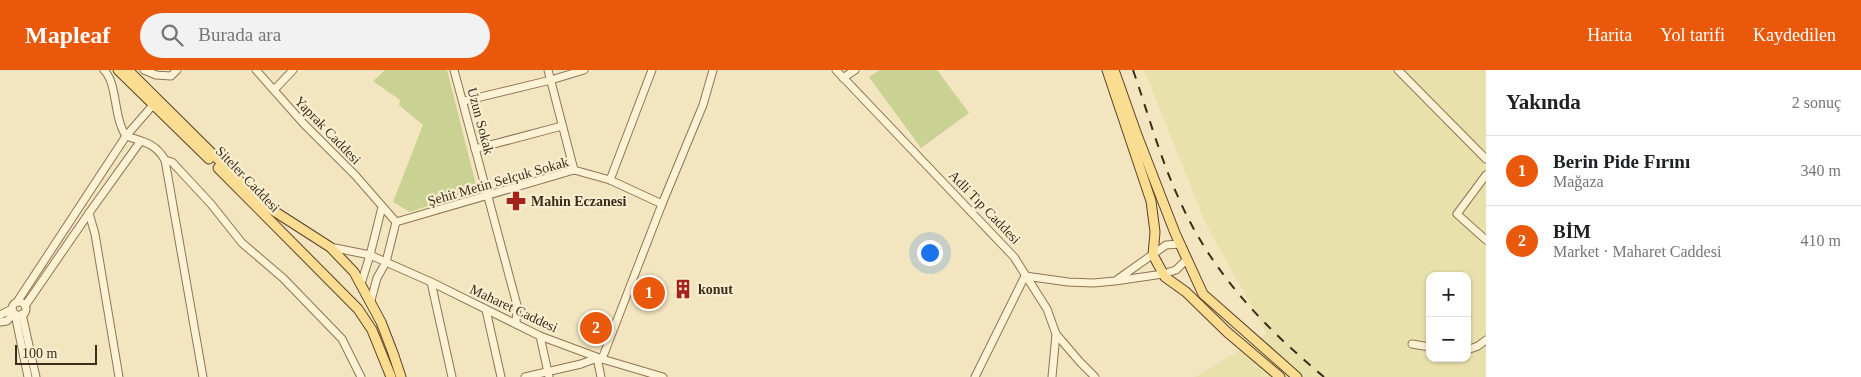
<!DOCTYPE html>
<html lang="tr">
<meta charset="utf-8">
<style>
body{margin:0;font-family:Georgia,serif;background:#f2f2f2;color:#202124}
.controls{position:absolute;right:15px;bottom:15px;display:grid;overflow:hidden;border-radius:10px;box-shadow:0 1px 4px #0004}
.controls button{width:45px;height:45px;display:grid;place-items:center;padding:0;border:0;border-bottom:1px solid #e0e0e0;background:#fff;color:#202124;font:25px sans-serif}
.scale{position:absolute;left:15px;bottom:12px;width:82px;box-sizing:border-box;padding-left:5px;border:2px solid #3c2c1b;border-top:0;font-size:14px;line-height:18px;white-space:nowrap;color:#3c2c1b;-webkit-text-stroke:4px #f9efd0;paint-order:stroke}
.you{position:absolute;left:929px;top:182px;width:18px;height:18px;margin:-12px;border:4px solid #fff;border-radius:50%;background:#1a73e8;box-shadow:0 0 0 8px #1a73e833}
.badge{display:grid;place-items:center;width:32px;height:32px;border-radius:50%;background:#ea580c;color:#fff;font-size:16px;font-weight:700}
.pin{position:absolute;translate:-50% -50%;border:2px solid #fff;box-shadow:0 1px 5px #0006}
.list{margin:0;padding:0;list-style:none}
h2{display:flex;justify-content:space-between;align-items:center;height:65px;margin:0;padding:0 20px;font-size:21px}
h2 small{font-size:16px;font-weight:400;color:#757577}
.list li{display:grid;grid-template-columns:32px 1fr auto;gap:15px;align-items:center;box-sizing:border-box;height:70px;padding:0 20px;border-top:1px solid #e0e0e0}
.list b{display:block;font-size:19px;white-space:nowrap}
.list p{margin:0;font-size:16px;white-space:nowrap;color:#757577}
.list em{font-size:16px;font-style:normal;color:#757577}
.icon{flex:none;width:28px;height:28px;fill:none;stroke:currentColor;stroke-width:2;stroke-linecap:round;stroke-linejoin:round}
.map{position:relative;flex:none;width:1486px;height:307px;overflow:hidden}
header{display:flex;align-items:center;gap:30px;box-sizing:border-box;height:70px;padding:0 25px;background:#ea580c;color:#fff}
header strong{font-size:24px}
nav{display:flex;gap:28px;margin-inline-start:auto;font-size:18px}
.search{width:350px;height:45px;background:#f2f2f2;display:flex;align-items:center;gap:12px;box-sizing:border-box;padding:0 18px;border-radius:28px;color:#757577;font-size:19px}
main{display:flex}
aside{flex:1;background:#fff}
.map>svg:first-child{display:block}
.farmland{fill:#e9e1ac;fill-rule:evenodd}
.green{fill:#c9d292}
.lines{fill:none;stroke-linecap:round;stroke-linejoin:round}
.minor-casing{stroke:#8e7555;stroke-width:9}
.major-casing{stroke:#5b422a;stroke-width:11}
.minor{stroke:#fdf2d4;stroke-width:7}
.major{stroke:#fbdd92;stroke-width:9}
.rail{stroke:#3c2c1b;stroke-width:2;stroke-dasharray:9 9;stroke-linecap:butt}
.labels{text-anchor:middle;stroke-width:4.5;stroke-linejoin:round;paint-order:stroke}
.street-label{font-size:14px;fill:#3c2c1b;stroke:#f9efd0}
.poi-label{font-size:14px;font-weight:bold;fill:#3c2c1b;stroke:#f9efd0;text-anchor:start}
</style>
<header>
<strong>Mapleaf</strong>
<div class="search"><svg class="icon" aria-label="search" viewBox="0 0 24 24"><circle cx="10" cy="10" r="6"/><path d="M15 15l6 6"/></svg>Burada ara</div>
<nav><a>Harita</a><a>Yol tarifi</a><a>Kaydedilen</a></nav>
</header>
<main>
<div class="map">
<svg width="1486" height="307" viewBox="0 0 1486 307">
<rect width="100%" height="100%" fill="#f3e5bf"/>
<path class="farmland" d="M1144 0H1486V307H1195L1267 264 1206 154ZM1430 206H1467V288H1430Z"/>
<g class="green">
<path d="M385 0H447L477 119 410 142 393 132 423 55 399 35 400 30 373 11Z"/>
<path d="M880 0H937L969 43 921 78 869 7Z"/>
</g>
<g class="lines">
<defs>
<g id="minor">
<path d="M144 0 156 5 171 6 177 0"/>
<path d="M256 0 303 53 355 105 396 152"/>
<path d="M454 0 517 235 516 254"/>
<path d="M548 0 574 100"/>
<path d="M836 0 1014 187 1047 239 1056 264 1080 292 1095 307"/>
<path d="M1398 0 1486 89"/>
<path d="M843 8 855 0"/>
<path d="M274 20 293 0"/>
<path d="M464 31 551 10 584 0"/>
<path d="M153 35 126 66C144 72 155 73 165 90L203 307"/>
<path d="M475 79 562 56"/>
<path d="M165 90 172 92 211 134 242 173 283 208 342 269 361 307"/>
<path d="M1486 105 1457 144 1486 170"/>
<path d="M610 110 652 0"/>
<path d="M89 143 95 164 119 307"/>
<path d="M396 152 574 100 610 110 662 134"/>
<path d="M330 177 370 185 431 212 540 266 602 289 663 307"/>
<path d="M1118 209 1166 175 1180 174"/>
<path d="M431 212 452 307"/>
<path d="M361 214 370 185 382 137"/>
<path d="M371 230 377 208 386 192 396 152"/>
<path d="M17 232 126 66C113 47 118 14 104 0"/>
<circle cx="19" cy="239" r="7"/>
<path d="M25 236 89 143 140 72"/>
<path d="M486 240 501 307"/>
<path d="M15 244 28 307"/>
<path d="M22 244 36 307"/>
<path d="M0 245 12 239"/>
<path d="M0 252 7 251 14 243"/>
<path d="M540 266 549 307"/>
<path d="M1412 274 1430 277"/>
<path d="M1467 280 1478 276 1486 270"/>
<path d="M602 289 662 134 703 35 713 0"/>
<path d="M525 307 581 294 597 288 601 307"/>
<path d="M975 307 1025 206 1068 212 1093 213 1115 211 1163 204 1176 200 1187 189"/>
<path d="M1052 307 1056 264"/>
</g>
<g id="major">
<path d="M118 0 209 89"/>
<path d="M128 0 263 134 330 177 354 202 381 252 393 283 401 307"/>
<path d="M1107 0 1151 131 1155 162 1153 185 1165 207 1186 222 1227 262 1280 307"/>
<path d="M1114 0 1137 65 1175 163 1203 224 1297 307"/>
<path d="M218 98 358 239 372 260 391 307"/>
</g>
</defs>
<use href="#minor" class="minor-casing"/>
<use href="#major" class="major-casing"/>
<use href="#minor" class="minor"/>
<use href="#major" class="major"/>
<path class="rail" d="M1133 0C1148 43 1160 88 1179 129 1211 202 1264 257 1324 307"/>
</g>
<defs>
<symbol id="pharmacy-bare" viewBox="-9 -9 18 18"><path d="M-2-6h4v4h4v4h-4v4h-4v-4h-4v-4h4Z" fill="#a4211e" stroke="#f9efd0" stroke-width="2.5" paint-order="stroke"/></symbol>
<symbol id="building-bare" viewBox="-9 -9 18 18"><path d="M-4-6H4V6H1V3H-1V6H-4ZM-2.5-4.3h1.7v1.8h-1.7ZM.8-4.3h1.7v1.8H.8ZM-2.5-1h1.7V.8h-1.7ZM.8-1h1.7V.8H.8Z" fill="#a4211e" stroke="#f9efd0" stroke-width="2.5" paint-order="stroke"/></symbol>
</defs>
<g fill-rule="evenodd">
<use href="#pharmacy-bare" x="502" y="117" width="28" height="28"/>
<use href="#building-bare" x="669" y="205" width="28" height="28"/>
</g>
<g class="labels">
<g class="street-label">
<text transform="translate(481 51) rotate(75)" y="5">Uzun Sokak</text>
<text transform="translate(328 60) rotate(46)" y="5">Yaprak Caddesi</text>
<text transform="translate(248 109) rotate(46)" y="5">Siteler Caddesi</text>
<text transform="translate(498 111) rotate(-16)" y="5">Şehit Metin Selçuk Sokak</text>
<text transform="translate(985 137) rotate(46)" y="5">Adli Tıp Caddesi</text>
<text transform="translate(514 238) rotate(25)" y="5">Maharet Caddesi</text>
</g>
<g class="poi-label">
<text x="531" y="136">Mahin Eczanesi</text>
<text x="698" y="224">konut</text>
</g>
</g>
</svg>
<div class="controls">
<button>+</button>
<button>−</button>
</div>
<div class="scale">100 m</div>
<div class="you"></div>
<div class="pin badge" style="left:649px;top:223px">1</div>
<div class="pin badge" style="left:596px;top:258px">2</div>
</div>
<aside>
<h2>Yakında<small>2 sonuç</small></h2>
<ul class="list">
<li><span class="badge">1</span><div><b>Berin Pide Fırını</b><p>Mağaza</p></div><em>340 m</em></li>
<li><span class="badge">2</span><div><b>BİM</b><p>Market · Maharet Caddesi</p></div><em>410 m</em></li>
</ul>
</aside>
</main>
